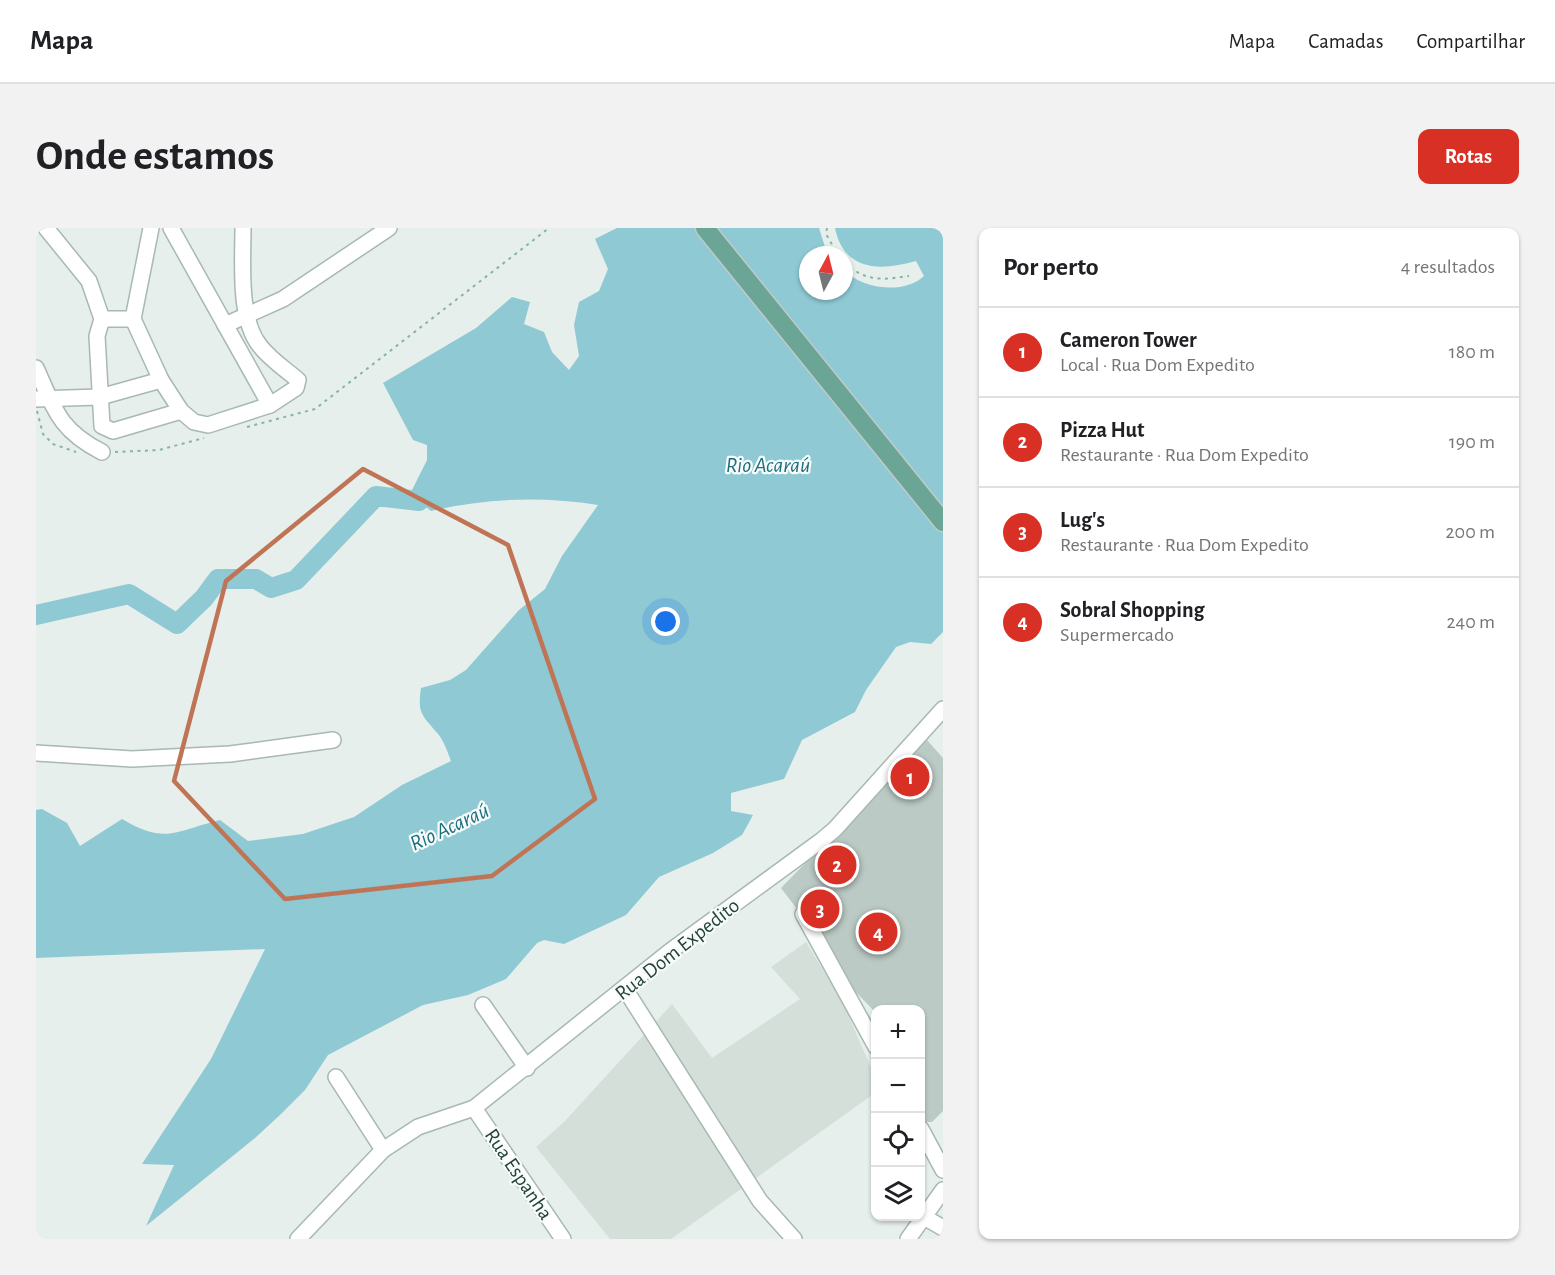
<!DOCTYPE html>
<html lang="pt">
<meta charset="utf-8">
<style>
body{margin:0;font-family:"Alegreya Sans",sans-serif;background:#f2f2f2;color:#202124}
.controls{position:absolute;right:18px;bottom:18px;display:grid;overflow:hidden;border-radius:12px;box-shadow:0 2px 4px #0004}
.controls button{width:54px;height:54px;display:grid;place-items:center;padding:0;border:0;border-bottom:2px solid #e0e0e0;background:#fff;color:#202124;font:30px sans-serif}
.compass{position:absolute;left:763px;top:18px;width:54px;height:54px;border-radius:50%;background:#fff;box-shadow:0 2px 4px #0004;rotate:7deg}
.you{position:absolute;left:630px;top:394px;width:21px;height:21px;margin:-15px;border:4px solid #fff;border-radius:50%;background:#1a73e8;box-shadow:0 0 0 9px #1a73e833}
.badge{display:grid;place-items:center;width:39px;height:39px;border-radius:50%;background:#d93025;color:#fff;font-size:20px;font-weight:700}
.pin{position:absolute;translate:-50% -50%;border:3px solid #fff;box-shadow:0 2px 6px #0006}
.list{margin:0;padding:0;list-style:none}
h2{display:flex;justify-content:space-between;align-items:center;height:78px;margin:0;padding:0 24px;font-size:26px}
h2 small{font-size:20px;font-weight:400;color:#757577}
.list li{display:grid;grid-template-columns:39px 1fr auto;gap:18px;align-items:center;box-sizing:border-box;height:90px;padding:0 24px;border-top:2px solid #e0e0e0}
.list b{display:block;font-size:22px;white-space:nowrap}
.list p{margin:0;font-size:20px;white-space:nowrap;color:#757577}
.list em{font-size:20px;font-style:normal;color:#757577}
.icon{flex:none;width:33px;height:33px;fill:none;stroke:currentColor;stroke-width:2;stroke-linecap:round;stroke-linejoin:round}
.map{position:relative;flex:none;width:907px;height:1011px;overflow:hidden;border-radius:12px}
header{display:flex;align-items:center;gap:36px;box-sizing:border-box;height:84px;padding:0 30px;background:#fff;border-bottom:2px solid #e0e0e0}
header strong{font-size:28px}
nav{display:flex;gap:33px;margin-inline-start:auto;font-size:21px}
.intro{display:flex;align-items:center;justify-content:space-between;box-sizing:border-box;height:144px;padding:0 36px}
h1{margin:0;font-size:42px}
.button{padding:15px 27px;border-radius:12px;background:#d93025;color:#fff;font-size:21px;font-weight:700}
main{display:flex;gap:36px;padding:0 36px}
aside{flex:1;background:#fff;border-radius:12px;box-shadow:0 2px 4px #0004}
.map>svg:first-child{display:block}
.built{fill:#d4dfda}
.water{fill:#8ec9d4}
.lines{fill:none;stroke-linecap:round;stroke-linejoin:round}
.river{stroke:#8ec9d4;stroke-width:20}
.building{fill:#bbcac4}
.minor-casing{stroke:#a8b8b2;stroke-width:18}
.major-casing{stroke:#c2cac8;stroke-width:21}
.path{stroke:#86b3a5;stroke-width:2;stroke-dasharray:3 4.5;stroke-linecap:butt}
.minor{stroke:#fff;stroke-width:15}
.major{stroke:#6aa596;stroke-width:18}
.marked{fill:none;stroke:#c07456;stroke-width:4.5;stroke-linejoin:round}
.labels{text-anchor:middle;stroke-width:4.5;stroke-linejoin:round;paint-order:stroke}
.street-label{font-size:21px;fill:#24423a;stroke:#f7fbf9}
.water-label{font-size:22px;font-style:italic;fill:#1c6f80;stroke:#f7fbf9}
</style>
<header>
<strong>Mapa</strong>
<nav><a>Mapa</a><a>Camadas</a><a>Compartilhar</a></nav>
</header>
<div class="intro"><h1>Onde estamos</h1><a class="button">Rotas</a></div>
<main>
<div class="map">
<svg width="907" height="1011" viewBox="0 0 907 1011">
<rect width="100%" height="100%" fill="#e6efeb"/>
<path class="built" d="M770 714 807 775 839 849V865L635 1011H574L500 919 528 894 636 776 676 830 764 771 735 739Z"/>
<path class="water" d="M581 0H783L790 22 795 27H772V63H808V42C826 61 868 67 888 48L880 33C845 43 808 44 799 0H907V404L895 416 874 414 860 419 830 462 819 484 766 512 748 551 695 565V583L717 587 706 607 677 625 623 649 590 687 528 716 508 712 501 715 470 751 432 767 387 777 292 827 269 862 244 887 219 910 110 998 138 937 106 936 175 831 229 721 0 730V582L6 581 31 595 44 618 86 591C130 617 139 603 184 592L212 613 267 606 318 589 366 557 415 533C412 525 408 513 402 506 387 487 381 487 385 460L414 452 430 442 483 382 509 361 526 328 562 277C507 268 449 270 395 283L374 266 391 232V217L377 212 347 155 440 100 476 69 494 74 488 96 508 104 516 124 533 142 543 128 538 97 543 74 563 63 572 41 559 11Z"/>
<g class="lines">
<path class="river" d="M0 387 93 366 141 396 168 370 182 351H220L235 360 260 352 340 268 383 273"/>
</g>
<path class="building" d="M890 511 907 530V883L896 894H887L885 891V782H840V785L793 736 777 702 745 660Z"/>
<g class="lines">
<defs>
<g id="minor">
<path d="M10 0 53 53 66 91 61 108 66 198 77 203 145 183"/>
<path d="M115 0 97 91 125 152 145 183 158 194 172 197 234 177"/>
<path d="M135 0 234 177 260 160 262 152C249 141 234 131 224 118 202 91 207 34 207 0"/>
<path d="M66 91H97"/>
<path d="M189 97 247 71 353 0"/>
<path d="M0 140C19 182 23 202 66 224"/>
<path d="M0 171 64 169 125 152"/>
<path d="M0 525 96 531 194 526 297 512"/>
<path d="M767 686 840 819"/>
<path d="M589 761 724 973 758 1011"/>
<path d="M447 777 491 840"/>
<path d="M300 849 347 922"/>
<path d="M438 880 527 1011"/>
<path d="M885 901 907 942"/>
<path d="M888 989 907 1000"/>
<path d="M262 1011 347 922 382 899 438 880 633 724 786 612 799 601 907 481"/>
<path d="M872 1011 907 962"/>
</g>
<path id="major" d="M669 0 907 294"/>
</defs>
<use href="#minor" class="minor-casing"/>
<use href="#major" class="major-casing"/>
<g class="path">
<path d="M791 0 790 6 802 27"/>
<path d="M808 35C831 54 845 52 873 48"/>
<path d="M1 183 7 206 17 216 40 224"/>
<path d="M211 199 279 181 513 0"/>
<path d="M79 224 123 222 168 210"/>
</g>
<use href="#minor" class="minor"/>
<use href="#major" class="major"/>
</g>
<path class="marked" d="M327 241 472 317 559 571 456 648 249 671 138 553 190 353Z"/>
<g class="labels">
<g class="street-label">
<text transform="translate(641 721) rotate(-38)" y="7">Rua Dom Expedito</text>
<text transform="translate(483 946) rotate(56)" y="7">Rua Espanha</text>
</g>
<g class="water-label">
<text x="732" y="244">Rio Acaraú</text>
<text transform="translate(413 598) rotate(-25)" y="8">Rio Acaraú</text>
</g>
</g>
</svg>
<div class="controls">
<button>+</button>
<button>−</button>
<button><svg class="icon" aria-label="locate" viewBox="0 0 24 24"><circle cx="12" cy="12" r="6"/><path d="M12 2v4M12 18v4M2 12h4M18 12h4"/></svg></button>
<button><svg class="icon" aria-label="layers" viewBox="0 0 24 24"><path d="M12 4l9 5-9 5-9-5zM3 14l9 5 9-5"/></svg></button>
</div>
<svg class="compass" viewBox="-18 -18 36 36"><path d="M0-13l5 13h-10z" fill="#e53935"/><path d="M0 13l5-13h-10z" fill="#757577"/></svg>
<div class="you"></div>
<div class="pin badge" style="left:874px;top:549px">1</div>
<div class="pin badge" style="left:801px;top:637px">2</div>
<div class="pin badge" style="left:784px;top:681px">3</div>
<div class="pin badge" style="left:842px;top:704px">4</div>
</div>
<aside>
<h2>Por perto<small>4 resultados</small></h2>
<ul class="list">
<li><span class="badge">1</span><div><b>Cameron Tower</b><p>Local · Rua Dom Expedito</p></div><em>180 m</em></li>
<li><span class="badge">2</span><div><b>Pizza Hut</b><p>Restaurante · Rua Dom Expedito</p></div><em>190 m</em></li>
<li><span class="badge">3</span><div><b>Lug's</b><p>Restaurante · Rua Dom Expedito</p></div><em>200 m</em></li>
<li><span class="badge">4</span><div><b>Sobral Shopping</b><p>Supermercado</p></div><em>240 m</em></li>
</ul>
</aside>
</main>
